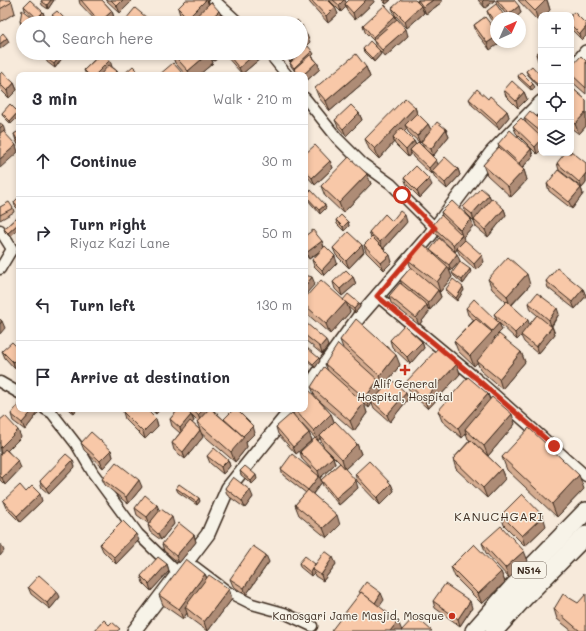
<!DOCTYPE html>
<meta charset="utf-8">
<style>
body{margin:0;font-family:Mali,sans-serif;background:#f2f2f3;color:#2b2b33}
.controls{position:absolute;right:12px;top:12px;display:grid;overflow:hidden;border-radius:8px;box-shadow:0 2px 6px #0003}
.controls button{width:36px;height:36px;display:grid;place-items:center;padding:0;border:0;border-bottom:1px solid #e1e1e2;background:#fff;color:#2b2b33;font:20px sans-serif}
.compass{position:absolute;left:490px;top:12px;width:36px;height:36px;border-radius:50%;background:#fff;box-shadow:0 2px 6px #0003;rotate:45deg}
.stop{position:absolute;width:12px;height:12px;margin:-9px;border:3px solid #c8321e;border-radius:50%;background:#fff}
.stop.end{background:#c8321e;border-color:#fff;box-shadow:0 1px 4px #0008}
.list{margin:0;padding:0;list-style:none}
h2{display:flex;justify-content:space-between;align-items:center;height:52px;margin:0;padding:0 16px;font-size:17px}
h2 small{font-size:13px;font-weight:400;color:#7c7c81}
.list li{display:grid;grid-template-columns:26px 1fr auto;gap:12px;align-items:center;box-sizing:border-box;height:72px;padding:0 16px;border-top:1px solid #e1e1e2}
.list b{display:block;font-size:15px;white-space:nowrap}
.list p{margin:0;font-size:13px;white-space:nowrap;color:#7c7c81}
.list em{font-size:13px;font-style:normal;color:#7c7c81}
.icon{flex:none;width:22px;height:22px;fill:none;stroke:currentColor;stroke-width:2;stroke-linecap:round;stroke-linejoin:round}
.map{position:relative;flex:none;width:586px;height:631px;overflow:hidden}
.search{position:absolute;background:#fff;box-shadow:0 2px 6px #0003;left:16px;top:16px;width:292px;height:44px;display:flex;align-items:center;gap:10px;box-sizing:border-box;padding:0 14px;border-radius:22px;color:#7c7c81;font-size:15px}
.panel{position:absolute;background:#fff;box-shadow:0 2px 6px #0003;left:16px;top:72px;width:292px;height:340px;border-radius:8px}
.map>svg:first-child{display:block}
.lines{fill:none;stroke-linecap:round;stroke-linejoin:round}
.minor-casing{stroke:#3b2a1e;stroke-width:13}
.tertiary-casing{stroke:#3b2a1e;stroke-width:16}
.trunk-casing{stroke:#3b2a1e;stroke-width:20}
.minor{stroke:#f7f3e8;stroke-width:10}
.tertiary{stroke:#f7f3e8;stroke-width:13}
.trunk{stroke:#f7f3e8;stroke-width:17}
.wall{fill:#d5ac90;stroke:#3b2a1e;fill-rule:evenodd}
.shaded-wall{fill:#ae8c76;stroke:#3b2a1e}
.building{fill:#f8c8a8;stroke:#3b2a1e}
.route{stroke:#c8321e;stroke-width:5}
.poi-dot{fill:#c8321e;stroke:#f7f3e8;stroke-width:1.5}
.labels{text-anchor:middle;stroke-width:3;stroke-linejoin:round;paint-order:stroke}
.shield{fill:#f7f3e8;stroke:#73665b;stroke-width:1}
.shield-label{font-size:10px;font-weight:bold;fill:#3b2a1e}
.poi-label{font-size:11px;fill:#3b2a1e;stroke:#f7f3e8}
.neighbourhood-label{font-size:12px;letter-spacing:1px;fill:#3b2a1e;stroke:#f7f3e8}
</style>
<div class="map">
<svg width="586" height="631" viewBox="0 0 586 631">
<rect width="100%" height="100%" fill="#f7eadb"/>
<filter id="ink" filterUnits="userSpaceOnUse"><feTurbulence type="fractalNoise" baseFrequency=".025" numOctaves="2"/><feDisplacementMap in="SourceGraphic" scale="8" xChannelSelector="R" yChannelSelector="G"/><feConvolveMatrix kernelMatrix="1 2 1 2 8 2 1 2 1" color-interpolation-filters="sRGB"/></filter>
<g filter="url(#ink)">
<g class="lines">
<defs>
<g id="minor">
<path d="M214 0 239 23"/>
<path d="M269 53 287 75"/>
<path d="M305 98 337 138 362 163 391 184 435 228"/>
<path d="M0 230 12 249 0 269"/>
<path d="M377 296 477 379 586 476"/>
<path d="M0 382 19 393"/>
<path d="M45 409 52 413 76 444 93 473 138 534 178 573"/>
<path d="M195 567 228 592 252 604 284 613 312 626"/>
</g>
<g id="tertiary">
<path d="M571 71 586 52"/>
<path d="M305 392 359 317 430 235 492 152 541 102"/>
<path d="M134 631 208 534 228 488 292 409"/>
</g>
<g id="trunk">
<path d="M474 631 521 578 586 511"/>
<path d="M494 631 524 598 586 535"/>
</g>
</defs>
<use href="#minor" class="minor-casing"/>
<use href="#tertiary" class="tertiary-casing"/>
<use href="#trunk" class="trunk-casing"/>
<use href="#minor" class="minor"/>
<use href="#tertiary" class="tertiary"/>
<use href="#trunk" class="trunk"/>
</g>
<g class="wall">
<path d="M0 0 12 2 15 13 0 22Z"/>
<path d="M42 0H54L48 9 42 5 41 1Z"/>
<path d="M79 0H102L112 11 114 18 109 23H98L80 4Z"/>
<path d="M106 0H130L131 2 120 13Z"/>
<path d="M207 0 209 4 222 17 216 23H188L180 15 178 8Z"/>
<path d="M309 0H328L338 14 328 23 310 3Z"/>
<path d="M329 0H345L346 3 374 2 355 20 347 11 346 7 341 12Z"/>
<path d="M382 0H391L386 4Z"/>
<path d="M417 0H441L442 2 426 14 422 9 424 13 407 28 395 15 392 8 418 3Z"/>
<path d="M478 0H495L485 8Z"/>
<path d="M496 0H514L521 13 515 18H509L496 2Z"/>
<path d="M518 0H547L550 10 538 21Z"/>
<path d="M24 6 43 12 44 15 38 22 25 10Z"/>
<path d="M487 11 496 18V27L489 17Z"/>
<path d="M52 15 66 20 67 23H58L53 19Z"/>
<path d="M571 15 586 24 582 40 571 29Z"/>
<path d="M395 16 396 19 408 36 385 57 380 51 381 54 374 62 364 52 363 49 376 47 374 41 365 32 363 25Z"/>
<path d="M485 17 490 50 476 32 474 25Z"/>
<path d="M32 19 23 23V26L21 25 20 21Z"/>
<path d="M541 49V63L538 61 536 54Z"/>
<path d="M31 53H41L37 58Z"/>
<path d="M99 53H103L112 67 117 71 118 75H86L84 70 100 54Z"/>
<path d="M168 53H225L214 61 210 55 213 63 199 75H186L175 63 173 57V58Z"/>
<path d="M225 53H259L261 58 242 74 226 56Z"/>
<path d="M281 53H299L290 62 284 56 283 53 282 54Z"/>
<path d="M65 54 55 68 47 62 46 58Z"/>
<path d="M314 54 312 56 317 62 320 69 305 82V75H296L294 70 291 66 290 63Z"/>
<path d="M586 61V94L571 81V67Z"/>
<path d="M366 67 370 77 330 111 319 98 315 88Z"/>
<path d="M526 71 541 76V87L540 88 528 75Z"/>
<path d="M0 74 14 83 17 90 9 98 0 89Z"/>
<path d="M518 76 535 87 532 91 519 79Z"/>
<path d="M571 87 586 100V126L579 134 571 128Z"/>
<path d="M504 90 524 92 527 99 518 108 506 96Z"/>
<path d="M469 99H488L507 111 509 117 499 129 472 105Z"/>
<path d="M415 107 417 113 428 124 431 130 446 129 449 136 433 156 427 151 436 160 438 165 458 169 460 175 447 189 435 178 433 173 431 174 413 157 411 153 408 157 395 144 394 142 379 159 369 149 365 139ZM407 129 408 132 420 143 427 135 421 142 424 148 416 145 414 141 404 132Z"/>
<path d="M18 112 19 116 11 124 3 116 2 113Z"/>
<path d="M359 113 362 120 346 136 338 127 335 120Z"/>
<path d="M524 118 541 120V150L537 154 516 133 513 126 526 123Z"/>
<path d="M19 131V146L16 141 14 134Z"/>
<path d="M498 144 531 149 533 156 522 168 524 170 527 180 511 197 487 175 483 165 499 148Z"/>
<path d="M305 154 330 161 333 168 315 185 305 174Z"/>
<path d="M557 163H586V183L582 188 559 170Z"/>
<path d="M367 174 371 184 343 213 325 196 321 186Z"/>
<path d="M404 178 432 185 420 198 407 185Z"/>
<path d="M547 184 581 188 583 194 572 209 549 191Z"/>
<path d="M305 195 326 208 320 214 307 199Z"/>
<path d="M489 195 491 200 504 209 506 215 488 237 476 227 474 221 466 213 463 207Z"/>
<path d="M19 197V210L15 206 14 202Z"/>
<path d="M0 207 13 208 14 212 0 220Z"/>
<path d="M441 212 471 219 473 226 463 237 464 240 484 262 476 270 460 255 457 249 455 252 434 232 432 226 442 216Z"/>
<path d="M16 218 10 237 5 232 4 229Z"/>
<path d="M336 220 348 222 349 226 344 231 337 224Z"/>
<path d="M392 221 407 222 384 248 392 262 384 270 366 252 364 245 371 238 369 232Z"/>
<path d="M305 236 322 241 324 247 337 263 324 276 314 266 312 260 320 251 309 259 305 254Z"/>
<path d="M362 245 364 252 349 268 336 255 333 248Z"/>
<path d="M430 250 460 261 451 271 449 270 452 277 440 292 439 291 441 297 430 310 428 308 429 312 419 325 391 303 389 296 402 285 400 280 411 268 408 260Z"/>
<path d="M470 269 471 273 463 284 454 276 452 273Z"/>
<path d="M353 277 356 284 342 296 335 289 333 282Z"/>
<path d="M488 279 530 285 512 305 529 325 537 315 531 310 529 303 559 314 552 326 555 334 538 354 524 342 521 336 517 340 499 323 502 330 494 338 495 339 521 352 525 362 502 389 481 371 477 362 474 366 458 351 454 341 474 320 468 315 466 308 497 320 494 314 506 302 492 289Z"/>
<path d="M546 281 583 289 586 296 575 309 548 288Z"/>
<path d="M446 289 464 290 457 301 447 293Z"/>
<path d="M305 298 343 300 359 303 360 307 355 313 347 306 350 312 330 334 305 312Z"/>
<path d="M305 324 328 346 322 354 305 340Z"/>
<path d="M340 340 400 365 384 386 379 382 382 390 380 392 408 399 390 422 374 408 372 403 369 408 364 404 367 413 354 431 315 397 331 414 334 422 357 444 361 454 345 469 358 488 339 505 323 486 322 482 313 494 340 525 327 538 299 515 295 505 306 493 283 475 281 469 314 472 302 459 300 452 333 457 335 464 320 478 321 480 340 463 323 446 320 438 318 441 294 416 309 433 312 440 296 454 278 434 276 427 294 416 292 409H294L315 396 311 387 328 371 325 364 343 348Z"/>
<path d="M390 340 422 342 424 348 410 364 392 347Z"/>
<path d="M19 349V365L15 369 5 358 2 351Z"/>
<path d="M305 351 320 361 315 368 305 359Z"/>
<path d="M457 364 460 374 428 409 410 392 406 382Z"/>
<path d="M488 394 490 399 515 424 488 456 478 447 501 469 505 479 487 498 456 469 453 459 470 440 468 439 466 433 462 438 442 421 438 411Z"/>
<path d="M19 409H37L38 413 25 430 13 421 11 414Z"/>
<path d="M68 409H77L74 413Z"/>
<path d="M150 409H160L156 414Z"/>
<path d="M179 409H216L214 411 224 420 255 433 246 442 247 447 235 462 201 433 203 437 185 459 174 450 172 443 180 433 172 426 170 419ZM192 416 198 422H197L200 430 192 423 194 421Z"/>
<path d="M123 412 156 419 158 426 145 439 125 419Z"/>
<path d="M0 420 21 437 7 450 21 468 5 485 0 480Z"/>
<path d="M81 443 111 450 113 457 103 468 84 450Z"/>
<path d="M207 456 228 460 230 466 223 474 210 463Z"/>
<path d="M502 457 584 489 557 517 507 470Z"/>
<path d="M75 467 49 494 42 488 40 481Z"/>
<path d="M240 471 257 479 252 484 241 475Z"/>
<path d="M355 474 391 484 394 491 380 505 357 481Z"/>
<path d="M102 479 142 487 128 504 105 485Z"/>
<path d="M176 488 200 501 197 505 178 492Z"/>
<path d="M225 488 253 497 245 508 227 495Z"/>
<path d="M26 492 42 501 20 522 6 508 3 501Z"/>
<path d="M157 505 159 511 174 524 161 540 150 532 148 525 149 524 137 515 135 508Z"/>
<path d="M501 515 546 526 525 546 504 525Z"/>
<path d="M194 535 196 542 179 563 164 551 162 544Z"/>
<path d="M139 540 116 564 103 551 100 544Z"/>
<path d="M482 543 528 561 509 578 486 553Z"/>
<path d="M269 562 246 595 233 586 230 579Z"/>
<path d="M299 563 315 564H336L323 581 315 576 314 573 311 576 300 567Z"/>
<path d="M167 564 169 571 151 591 143 583 141 576Z"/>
<path d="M451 567 501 572 505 582 482 604 455 577Z"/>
<path d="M205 574 207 578 229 589 232 599 208 631H207L188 617 187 613 183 619 163 605 159 595Z"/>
<path d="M28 587 60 597 50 609 31 594Z"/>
<path d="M433 601 472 608 460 626 435 608Z"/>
<path d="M554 609 586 631H572L557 619Z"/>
</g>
<g class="shaded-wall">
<path d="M51 0H54L48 9 47 5Z"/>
<path d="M123 0H130L131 2 120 13 117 6Z"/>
<path d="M206 0H207L209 6 190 22V23L188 18Z"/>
<path d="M344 0H345L348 6 345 4 346 7 341 12 339 5Z"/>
<path d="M366 0H374V2L355 20 353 13Z"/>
<path d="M386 0H391L386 4 385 1Z"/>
<path d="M433 0H441L442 2 426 14 423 7Z"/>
<path d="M484 0H495L485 8 482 2Z"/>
<path d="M546 0H547L550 10 545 15H541V19L538 21 535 11Z"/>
<path d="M421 6 424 13 407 28 405 21Z"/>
<path d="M519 6 521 13 515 18H510L509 14Z"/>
<path d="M335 7 338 14 328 23 326 16Z"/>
<path d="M112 11 114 18 109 23H101L100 22Z"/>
<path d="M219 11 222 17 216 23H206Z"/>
<path d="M43 12 44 15 38 22 37 18Z"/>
<path d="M30 16 32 19 29 23H25Z"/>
<path d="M395 16 398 23 375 42 373 37Z"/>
<path d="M66 20 67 23H63Z"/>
<path d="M302 25 305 32 301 35V26Z"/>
<path d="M586 27V36L582 40 580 34Z"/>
<path d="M406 29 408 36 385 57 382 50Z"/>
<path d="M307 35 310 42 301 51V41Z"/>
<path d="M496 37V42H501L490 50 487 43Z"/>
<path d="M7 38 9 42 0 49V44Z"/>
<path d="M507 42H513L508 45Z"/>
<path d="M312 51 314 54 295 71 294 68Z"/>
<path d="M380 51 381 54 374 62 372 58Z"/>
<path d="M37 53H41L37 58 36 54Z"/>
<path d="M62 53H65V54L55 68 54 64Z"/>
<path d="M209 53 213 63 199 75H190L188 71Z"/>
<path d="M213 53H225L214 61 212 54Z"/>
<path d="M256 53H259L261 58 242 74 239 68Z"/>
<path d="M289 53H299L290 62 288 55Z"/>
<path d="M110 60 112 67 104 75H95Z"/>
<path d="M317 62 320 69 305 82V75H303Z"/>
<path d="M366 67 370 77 330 111 326 101Z"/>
<path d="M117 71 118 75H113Z"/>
<path d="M541 82V87L540 88 538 85Z"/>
<path d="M14 83 17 90 9 98 7 91Z"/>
<path d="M533 84 535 87 532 91 530 87Z"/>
<path d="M524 92 527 99 518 108 516 101Z"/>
<path d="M415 107 418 117 405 125 407 129 396 140 393 137 394 142 379 159 375 149Z"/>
<path d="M507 111 509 117 499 129 496 123Z"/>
<path d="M18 112 19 116 11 124 10 121Z"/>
<path d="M586 112V126L579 134 575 124Z"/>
<path d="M359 113 362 120 346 136 343 129Z"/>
<path d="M428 124 431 130 420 143 417 136Z"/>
<path d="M3 125 5 132 0 138V128Z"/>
<path d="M446 129 449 136 433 156 431 149Z"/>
<path d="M541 140V150L537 154 535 147Z"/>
<path d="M414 141 417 148 410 150 411 153 408 157 406 150Z"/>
<path d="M16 145 18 152 0 168V159Z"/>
<path d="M531 149 533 156 521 169 519 163Z"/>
<path d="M436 160 439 166 432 171 433 173 431 174 429 168Z"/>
<path d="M330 161 333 168 315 185 312 178Z"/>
<path d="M458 169 460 175 447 189 445 183Z"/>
<path d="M524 170 527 180 511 197 508 187Z"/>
<path d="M586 173V183L582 188 579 182Z"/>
<path d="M367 174 371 184 343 213 339 203Z"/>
<path d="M429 179 432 185 420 198 417 191Z"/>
<path d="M581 188 583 194 572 209 569 202Z"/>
<path d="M489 195 492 202 474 221 472 214Z"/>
<path d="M325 205 326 208 320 214 319 210Z"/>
<path d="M504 209 506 215 488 237 485 230Z"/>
<path d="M405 215 407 222 383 249 380 242Z"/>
<path d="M471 219 473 226 463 237 465 242 457 248V249L455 252 453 245 462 236 460 230Z"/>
<path d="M348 222 349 226 344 231 343 227Z"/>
<path d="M19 223V228L10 237 8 233Z"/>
<path d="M322 241 324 248 309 259 306 253Z"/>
<path d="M362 245 364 252 349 268 346 261Z"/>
<path d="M457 254 460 261 451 271 449 265Z"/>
<path d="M390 255 392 262 384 270 381 263Z"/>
<path d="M482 255 484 262 476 270 474 264Z"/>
<path d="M335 256 337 263 324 276 322 270Z"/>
<path d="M448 267 452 277 440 292 437 282Z"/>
<path d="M470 269 471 273 463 284 462 280Z"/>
<path d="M527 274 530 285 510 306 507 296Z"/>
<path d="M312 277 315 284 305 295V286Z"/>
<path d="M353 277 356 284 342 296 340 289Z"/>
<path d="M463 287 464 290 457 301 456 298Z"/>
<path d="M583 289 586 296 575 309 572 302Z"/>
<path d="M438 290 441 297 430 310 428 303Z"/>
<path d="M346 302 350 312 330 334 326 324Z"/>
<path d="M359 303 360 307 355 313 354 309Z"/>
<path d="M427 305 429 312 419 325 416 318Z"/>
<path d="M557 308 559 314 551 326 549 320Z"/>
<path d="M528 320 530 327 517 340 515 333Z"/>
<path d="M2 321 5 328 0 334V324Z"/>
<path d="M499 323 502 330 494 338 496 342 474 366 470 356Z"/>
<path d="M552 327 555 334 538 354 536 347Z"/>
<path d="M326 340 328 346 322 354 320 347Z"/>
<path d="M422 342 424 348 410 364 407 357Z"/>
<path d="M521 352 525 362 502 389 499 379Z"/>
<path d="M396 355 400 365 384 386 380 376Z"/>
<path d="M19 356V365L15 369 13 362Z"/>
<path d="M319 358 320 361 315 368 313 364Z"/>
<path d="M457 364 460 374 428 409 424 399Z"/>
<path d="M308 365 310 372 305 378V368Z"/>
<path d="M378 380 382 390 373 402 372 401V403L369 408 365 398Z"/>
<path d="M406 393 408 399 390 422 387 415Z"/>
<path d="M488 394 491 404 465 429 466 433 462 438 458 428Z"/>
<path d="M364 403 367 413 354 431 350 421Z"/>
<path d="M34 409H37L38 413 25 430 22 423Z"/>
<path d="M72 409H77L74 413Z"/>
<path d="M154 409H160L156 414Z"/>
<path d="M204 409H216L202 425 198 415Z"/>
<path d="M331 414 335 424 320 436V438L318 441 314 431Z"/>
<path d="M512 414 515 424 488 456 484 446Z"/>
<path d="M191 415 194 421 182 435 180 428Z"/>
<path d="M156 419 158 426 145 439 143 432Z"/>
<path d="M253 426 255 433 246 442 247 447 235 462 231 452 241 437Z"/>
<path d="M18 430 21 437 1 457 0 448Z"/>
<path d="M200 430 203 437 185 459 183 452Z"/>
<path d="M309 433 312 440 296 454 293 447Z"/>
<path d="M357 444 361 454 345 469 342 459Z"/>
<path d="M111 450 113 457 103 468 100 461Z"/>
<path d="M333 457 335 464 320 478 318 471Z"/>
<path d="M73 460 75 467 49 494 46 488Z"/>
<path d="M228 460 230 466 223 474 221 467Z"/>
<path d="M18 461 21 468 5 485 2 478Z"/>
<path d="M501 469 505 479 487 498 483 488Z"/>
<path d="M256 475 257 479 252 484 251 481Z"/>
<path d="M579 475 584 489 557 517 552 504Z"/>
<path d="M319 476 322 482 310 497 308 490Z"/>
<path d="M139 480 142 487 128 504 126 497Z"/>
<path d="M356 481 358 488 339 505 336 498Z"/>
<path d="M391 484 394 491 380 505 377 498Z"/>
<path d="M250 490 253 497 245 508 242 501Z"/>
<path d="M40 494 42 501 20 522 17 516Z"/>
<path d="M199 498 200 501 197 505 196 502Z"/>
<path d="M157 505 160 512 150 524 147 517Z"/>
<path d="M337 515 340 525 327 538 323 528Z"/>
<path d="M543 516 546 526 525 546 522 536Z"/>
<path d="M172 517 174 524 161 540 158 534Z"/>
<path d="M136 534 139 540 116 564 114 557Z"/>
<path d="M194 535 196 542 179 563 176 556Z"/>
<path d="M1 544 4 551 0 556V546Z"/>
<path d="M524 551 528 561 509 578 505 568Z"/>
<path d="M266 555 269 562 246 595 244 588Z"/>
<path d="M333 557 336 564 323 581 321 575Z"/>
<path d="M167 564 169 571 151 591 149 584Z"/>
<path d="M312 569 314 573 311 576 310 572Z"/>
<path d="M501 572 505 582 482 604 478 594Z"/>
<path d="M205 574 209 584 185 607 187 613 183 619 179 609Z"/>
<path d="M229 589 232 599 208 631H207L204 622Z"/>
<path d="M57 591 60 597 50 609 47 603Z"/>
<path d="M381 593 384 600 377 610 375 603Z"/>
<path d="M470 601 472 608 460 626 458 619Z"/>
<path d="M398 621 402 631H390Z"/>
</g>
<g class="building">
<path d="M0 0H10L12 2 0 9Z"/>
<path d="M30 0 43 12 37 18 24 6Z"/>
<path d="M42 0H51L47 5 41 1Z"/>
<path d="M81 0H102L112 11 100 22Z"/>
<path d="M111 0H123L117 6Z"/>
<path d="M186 0H206L188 18 178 8Z"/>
<path d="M311 0H328L335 7 326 16Z"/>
<path d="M333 0H344L339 5Z"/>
<path d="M349 0H366L353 13 345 4Z"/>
<path d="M401 0H415L421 6 405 21 392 8Z"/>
<path d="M418 0H433L423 7Z"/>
<path d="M497 0H514L519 6 509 14Z"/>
<path d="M524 0H546L535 11Z"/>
<path d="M211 2 219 11 206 23H190V22Z"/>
<path d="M496 4 506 18H496V24L487 11Z"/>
<path d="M385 5 395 16 373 37 363 25Z"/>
<path d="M135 8 153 23H131L126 19Z"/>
<path d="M22 10 30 16 25 23H23V24L20 21Z"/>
<path d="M57 11 66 20 63 23H61L52 15Z"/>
<path d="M574 12 586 24V27L580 34 571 25V15H570Z"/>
<path d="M50 17 57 23H44Z"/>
<path d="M227 17 233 23H221Z"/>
<path d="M485 17 496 31V37L487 43 474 25Z"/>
<path d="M397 19 406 29 382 50 373 40Z"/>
<path d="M297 20 300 23H294Z"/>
<path d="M302 29 307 35 301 41V30Z"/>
<path d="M3 33 7 38 0 44V36Z"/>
<path d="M370 41 380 51 372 58 363 49Z"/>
<path d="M308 46 312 51 294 68 290 63Z"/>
<path d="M541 49V59L536 54Z"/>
<path d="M50 53H62L54 64 46 58Z"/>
<path d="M102 53H103L110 60 95 75H89L84 70Z"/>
<path d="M172 53H209L188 71Z"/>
<path d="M227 53H256L239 68Z"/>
<path d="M356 54 366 67 326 101 315 88Z"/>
<path d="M310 55 317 62 303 75H299L294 69Z"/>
<path d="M581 56 586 61V88L571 74V67Z"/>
<path d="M173 63 184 75H159Z"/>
<path d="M109 65 117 71 113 75H100Z"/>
<path d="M133 66 142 75H124V74Z"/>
<path d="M532 66 541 76V82L538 85 526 71Z"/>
<path d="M2 72 14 83 7 91 0 84V74Z"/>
<path d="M521 72 533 84 530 87 518 76Z"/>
<path d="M512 81 524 92 516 101 504 90Z"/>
<path d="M571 87 586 100V112L575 124 571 121Z"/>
<path d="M477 89 488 99 490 96 507 111 496 123 469 99Z"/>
<path d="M405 98 415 107 375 149 365 139Z"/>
<path d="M10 104 18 112 10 121 2 113Z"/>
<path d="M351 105 359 113 343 129 335 120Z"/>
<path d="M530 111 541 120V132L524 118Z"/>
<path d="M417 113 428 124 417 136 405 125Z"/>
<path d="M521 118 541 137V140L535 147 513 126Z"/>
<path d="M437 122 446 129 431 149 421 142Z"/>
<path d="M0 123 3 125 0 128Z"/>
<path d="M401 128 414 141 406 150 393 137Z"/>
<path d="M510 130 531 149 519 163 498 144Z"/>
<path d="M3 131 16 145 0 159V133Z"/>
<path d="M19 131V143L14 134Z"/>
<path d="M418 142 436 160 429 168 410 150Z"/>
<path d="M315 145 330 161 312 178 305 170V154Z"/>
<path d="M499 147 524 170 508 187 483 165Z"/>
<path d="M571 151 586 163V173L579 182 557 163 565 153H571Z"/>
<path d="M349 157 367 174 339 203 321 186Z"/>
<path d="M445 157 458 169 445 183 432 171Z"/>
<path d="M416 166 429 179 417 191 404 178Z"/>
<path d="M558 170 581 188 569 202 547 184Z"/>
<path d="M481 188 489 195 472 214 463 207Z"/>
<path d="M311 190 325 205 319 210 305 195Z"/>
<path d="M19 197V208L14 202Z"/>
<path d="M492 198 504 209 485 230 474 220Z"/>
<path d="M452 201 471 219 460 230 441 212Z"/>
<path d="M9 202 13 208 0 215V207Z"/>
<path d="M400 211 405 215 380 242 369 232 385 214 392 221Z"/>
<path d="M341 215 348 222 343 227 336 220Z"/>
<path d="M441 215 462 235 453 245 432 226Z"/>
<path d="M16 218 19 221V223L8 233 4 229Z"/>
<path d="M313 230 322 241 306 253 305 251V236Z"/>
<path d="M348 232 362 245 346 261 333 248Z"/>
<path d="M372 237 390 255 381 263 364 245Z"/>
<path d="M439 238 457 254 449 265 430 250Z"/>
<path d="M465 240 482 255 474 264 457 248Z"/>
<path d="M422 243 448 267 437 282 408 260Z"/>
<path d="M325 246 335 256 322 270 312 260Z"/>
<path d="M508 257 527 274 507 296 488 279Z"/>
<path d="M460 262 470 269 462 280 452 273Z"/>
<path d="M411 267 438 290 428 303 400 280Z"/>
<path d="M557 268 583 289 572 302 546 281Z"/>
<path d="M346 270 353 277 340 289 333 282Z"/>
<path d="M305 275 312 277 305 286Z"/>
<path d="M453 279 463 287 456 298 446 289Z"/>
<path d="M321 280 346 302 326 324 305 305V298Z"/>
<path d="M400 283 427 305 416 318 389 296Z"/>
<path d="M537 293 557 308 549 320 529 303Z"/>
<path d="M348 294 359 303 354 309 343 300Z"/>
<path d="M474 299 499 323 492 331 466 308Z"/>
<path d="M507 301 528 320 515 333 494 314Z"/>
<path d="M537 315 552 327 536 347 521 335Z"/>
<path d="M0 319 2 321 0 324Z"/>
<path d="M356 319 396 355 380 376 340 340Z"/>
<path d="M476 319 492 332 470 356 454 341Z"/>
<path d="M306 323 326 340 320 347 305 335V324Z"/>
<path d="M404 325 422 342 407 357 390 340Z"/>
<path d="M499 334 521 352 499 379 477 361Z"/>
<path d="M12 342 19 349V356L13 362 2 351Z"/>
<path d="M338 344 378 380 365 398 325 364Z"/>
<path d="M439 347 457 364 424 399 406 382Z"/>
<path d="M307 348 319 358 313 364 305 357V351Z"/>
<path d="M305 363 308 365 305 368Z"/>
<path d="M324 367 364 403 350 421 311 387Z"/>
<path d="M468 377 488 394 458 428 438 411Z"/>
<path d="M392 380 406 393 387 415 372 401Z"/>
<path d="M308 389 331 414 314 431 294 409H305V392Z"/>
<path d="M492 397 512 414 484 446 465 429Z"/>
<path d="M19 404V409H34L22 423 11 414Z"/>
<path d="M126 409H146L156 419 143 432 123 412Z"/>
<path d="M179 409H185L191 415 180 428 170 419Z"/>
<path d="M191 409H204L198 415Z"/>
<path d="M209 409H211L244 437 231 452 197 422Z"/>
<path d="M234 409H236L253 426 243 436 224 419Z"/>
<path d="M292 413 309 433 293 447 276 427Z"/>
<path d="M5 416 18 430 0 448V420Z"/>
<path d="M190 421 200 430 183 452 172 443Z"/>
<path d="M335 421 357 444 342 459 320 436Z"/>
<path d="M529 428 579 475 552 504 502 457Z"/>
<path d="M91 432 111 450 100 461 81 443Z"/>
<path d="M315 438 333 457 318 471 300 452Z"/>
<path d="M471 440 501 469 483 488 453 459Z"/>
<path d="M214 448 228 460 221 467 207 456Z"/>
<path d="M5 449 18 461 2 478 0 476V455Z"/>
<path d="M66 454 73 460 46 488 40 481Z"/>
<path d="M292 454 319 476 308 490 281 469Z"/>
<path d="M369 461 391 484 377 498 355 474Z"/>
<path d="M116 462 139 480 126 497 102 479Z"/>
<path d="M340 463 356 481 336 498 321 480Z"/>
<path d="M245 466 256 475 251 481 240 471Z"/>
<path d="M233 477 250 490 242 501 225 488Z"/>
<path d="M179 484 199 498 196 502 176 488Z"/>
<path d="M20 485 26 492 32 486 40 494 17 516 3 501Z"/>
<path d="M308 490 337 515 323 528 295 505Z"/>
<path d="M522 494 543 516 522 536 501 515Z"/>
<path d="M145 495 157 505 147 517 135 508Z"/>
<path d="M161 509 172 517 158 534 148 525Z"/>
<path d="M123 521 136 534 114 557 100 544Z"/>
<path d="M179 523 194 535 176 556 162 544Z"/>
<path d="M501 526 524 551 505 568 482 543Z"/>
<path d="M474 544 501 572 478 594 451 567Z"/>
<path d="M253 546 266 555 244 588 230 579Z"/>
<path d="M325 551 333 557 321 575 312 569Z"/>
<path d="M305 556 315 564 310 572 299 563Z"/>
<path d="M158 557 167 564 149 584 141 576Z"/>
<path d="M186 559 205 574 179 609 159 595Z"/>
<path d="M39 575 57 591 47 603 28 587Z"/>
<path d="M209 575 229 589 204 622 185 607Z"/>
<path d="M366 582 381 593 375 603 361 592V593L359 592Z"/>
<path d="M445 584 470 601 458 619 433 601Z"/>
<path d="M361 592 398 621 390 631H331Z"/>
<path d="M563 594 578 603 586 594V631H580L554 609Z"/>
<path d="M415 616 432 631H401Z"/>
<path d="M104 620 109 625 112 622 120 629 117 631H94Z"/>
</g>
</g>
<g class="lines" filter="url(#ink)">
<path class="route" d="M402 195 435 228 377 296 477 379 554 446"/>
</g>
<g class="poi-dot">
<path d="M403 364h4v4h4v4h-4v4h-4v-4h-4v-4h4z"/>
<circle cx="452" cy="616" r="4"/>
</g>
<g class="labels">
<rect class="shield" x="512" y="562" width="34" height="16" rx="3"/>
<g class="shield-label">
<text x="529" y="574">N514</text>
</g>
<g class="poi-label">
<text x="405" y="388">Alif General<tspan x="405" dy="13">Hospital, Hospital</tspan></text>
<text x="444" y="620" text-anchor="end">Kanosgari Jame Masjid, Mosque</text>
</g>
<g class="neighbourhood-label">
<text x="499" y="521">KANUCHGARI</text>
</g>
</g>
</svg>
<div class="controls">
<button>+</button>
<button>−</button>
<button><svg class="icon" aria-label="locate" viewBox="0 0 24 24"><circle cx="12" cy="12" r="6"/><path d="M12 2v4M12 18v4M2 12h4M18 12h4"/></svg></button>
<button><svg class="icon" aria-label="layers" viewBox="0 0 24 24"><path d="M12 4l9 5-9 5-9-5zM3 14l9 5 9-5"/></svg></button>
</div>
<svg class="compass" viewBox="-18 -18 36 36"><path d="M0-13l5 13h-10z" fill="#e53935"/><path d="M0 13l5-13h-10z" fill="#7c7c81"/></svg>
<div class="stop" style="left:402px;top:195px"></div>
<div class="stop end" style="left:554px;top:446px"></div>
<div class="search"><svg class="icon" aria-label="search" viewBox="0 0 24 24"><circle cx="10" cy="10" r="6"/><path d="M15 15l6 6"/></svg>Search here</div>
<section class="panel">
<h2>3 min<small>Walk · 210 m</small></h2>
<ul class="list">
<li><svg class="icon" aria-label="ahead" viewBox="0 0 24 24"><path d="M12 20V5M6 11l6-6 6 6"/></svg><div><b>Continue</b></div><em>30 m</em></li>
<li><svg class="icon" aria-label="right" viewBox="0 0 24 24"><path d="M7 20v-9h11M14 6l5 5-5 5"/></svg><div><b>Turn right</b><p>Riyaz Kazi Lane</p></div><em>50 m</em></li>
<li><svg class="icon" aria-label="left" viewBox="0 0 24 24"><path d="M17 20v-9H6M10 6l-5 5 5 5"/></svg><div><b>Turn left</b></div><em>130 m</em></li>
<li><svg class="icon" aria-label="arrive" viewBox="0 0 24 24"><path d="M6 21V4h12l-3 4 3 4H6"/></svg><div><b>Arrive at destination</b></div></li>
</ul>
</section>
</div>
